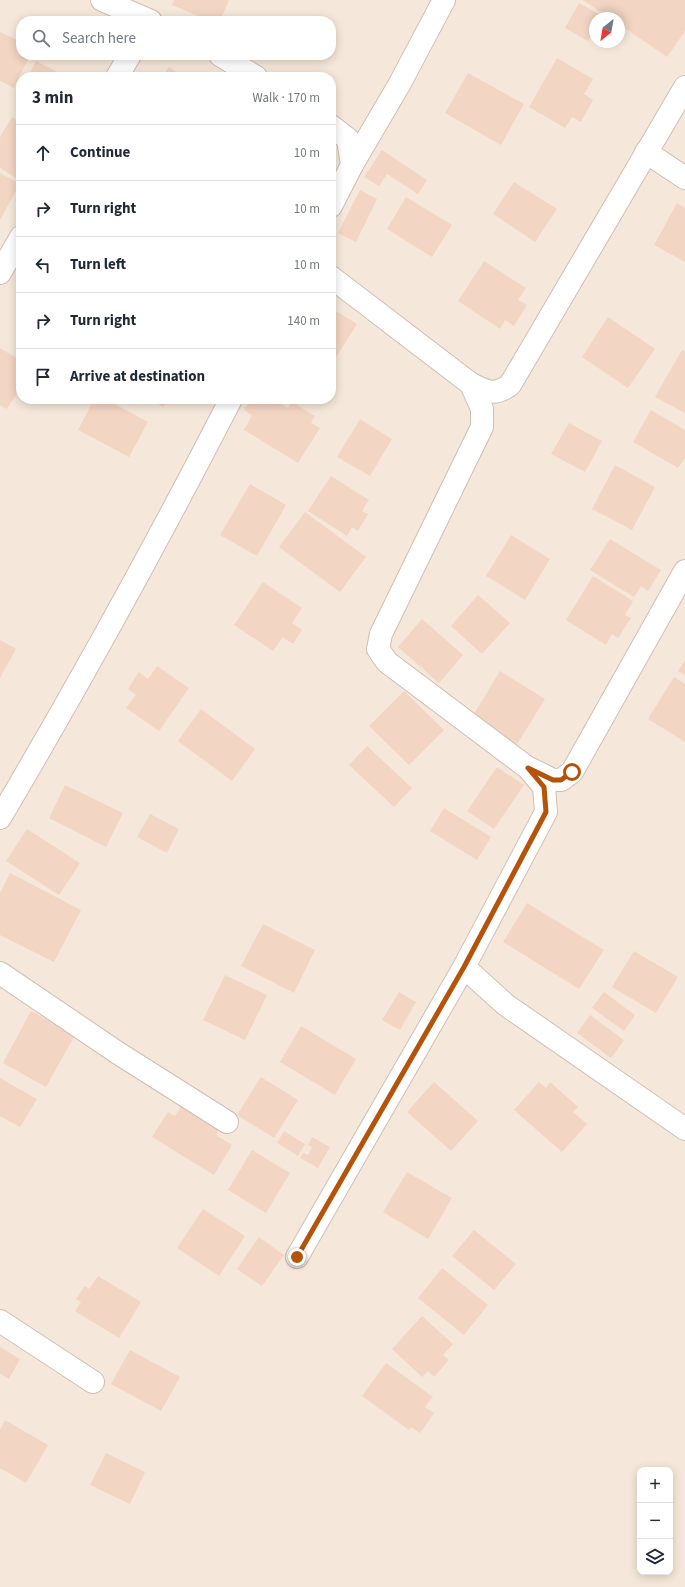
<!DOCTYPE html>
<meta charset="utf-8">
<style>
body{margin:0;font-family:"Source Sans 3",sans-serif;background:#f6f6f7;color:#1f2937}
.controls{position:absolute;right:12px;bottom:12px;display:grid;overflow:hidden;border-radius:8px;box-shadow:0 2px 10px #0003}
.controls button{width:36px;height:36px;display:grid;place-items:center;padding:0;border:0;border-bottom:1px solid #e0e1e3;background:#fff;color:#1f2937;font:20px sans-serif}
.compass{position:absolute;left:589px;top:12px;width:36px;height:36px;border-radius:50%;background:#fff;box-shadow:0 2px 10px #0003;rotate:211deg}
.stop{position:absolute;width:12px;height:12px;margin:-9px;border:3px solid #b45309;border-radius:50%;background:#fff}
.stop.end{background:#b45309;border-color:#fff;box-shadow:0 1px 4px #0008}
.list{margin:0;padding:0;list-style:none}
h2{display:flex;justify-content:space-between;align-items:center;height:52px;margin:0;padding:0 16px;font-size:17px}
h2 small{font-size:13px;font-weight:400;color:#747a83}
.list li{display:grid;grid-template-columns:26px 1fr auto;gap:12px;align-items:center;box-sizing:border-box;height:56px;padding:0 16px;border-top:1px solid #e0e1e3}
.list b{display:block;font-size:15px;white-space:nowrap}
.list em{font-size:13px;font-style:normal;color:#747a83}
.icon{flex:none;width:22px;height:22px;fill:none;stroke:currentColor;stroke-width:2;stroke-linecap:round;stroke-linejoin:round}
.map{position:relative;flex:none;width:685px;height:1587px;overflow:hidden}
.search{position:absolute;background:#fff;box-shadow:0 2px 10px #0003;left:16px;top:16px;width:320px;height:44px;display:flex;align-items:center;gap:10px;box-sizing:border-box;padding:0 14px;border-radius:16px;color:#747a83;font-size:15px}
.panel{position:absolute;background:#fff;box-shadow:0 2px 10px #0003;left:16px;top:72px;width:320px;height:332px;border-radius:16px}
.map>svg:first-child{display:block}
.residential{fill:#f5e8da;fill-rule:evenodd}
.building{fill:#f3d5c3}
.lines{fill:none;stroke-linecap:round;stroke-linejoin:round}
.minor-casing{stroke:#d1beb0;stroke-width:24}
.minor{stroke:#fff;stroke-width:22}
.route{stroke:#b45309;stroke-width:5}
</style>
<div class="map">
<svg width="685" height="1587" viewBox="0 0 685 1587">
<rect width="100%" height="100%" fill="#fdf6ec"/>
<path class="residential" d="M0 0H685V1587H0ZM595 18H619V42H595ZM21 21H331V55H21ZM21 77H331V399H21ZM640 1470H670V1572H640Z"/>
<g class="building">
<path d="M174 0H229L220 21H210L172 5Z"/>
<path d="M583 0H685V31L667 57 619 24V18H610Z"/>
<path d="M579 3 602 16 595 18V39L591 36 588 41 565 28Z"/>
<path d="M0 32 21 42V55H30L14 88 0 81Z"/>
<path d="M557 58 593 79 584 94 593 100 581 122 572 117 565 128 529 107Z"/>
<path d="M36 61 67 77H28Z"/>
<path d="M169 67 183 77H162Z"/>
<path d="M468 73 524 104 501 145 445 113Z"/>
<path d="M12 117 21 123V181L0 168V137Z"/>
<path d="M382 150 427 180 418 194 387 174 379 186 364 177Z"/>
<path d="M0 173 20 184 0 220Z"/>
<path d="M514 182 557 209 535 242 493 214Z"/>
<path d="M360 190 377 199 356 242 338 233Z"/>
<path d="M406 197 452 225 432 257 387 229Z"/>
<path d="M677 203 685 208V262L654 245Z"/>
<path d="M484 261 526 288 518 300 527 305 514 326 505 320 500 329 458 301Z"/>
<path d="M331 308 357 324 331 365Z"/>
<path d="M608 317 655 349 628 388 582 357Z"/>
<path d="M0 348 21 361V387L7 409 0 405Z"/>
<path d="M682 350 685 352V413L655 397Z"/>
<path d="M94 399H105L148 422 129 457 78 430Z"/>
<path d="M149 399H174L172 401 168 399 163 407Z"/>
<path d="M251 399H273L288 408 292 402 315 416 311 423 320 428 298 463 244 430 252 415 244 410Z"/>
<path d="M651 410 685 430V458L678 468 633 442Z"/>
<path d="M360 419 392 439 370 476 337 457Z"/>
<path d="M569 423 602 441 585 472 551 454Z"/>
<path d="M615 465 655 487 632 530 592 509Z"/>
<path d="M331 476 369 500 362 511 368 514 358 531 352 527 347 536 308 511Z"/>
<path d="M250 484 286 505 257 556 220 535Z"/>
<path d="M305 512 366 557 340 592 279 547Z"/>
<path d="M511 535 550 559 525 600 486 576Z"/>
<path d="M610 539 661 570 648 591 641 586 634 597 590 570Z"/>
<path d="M593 576 633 601 625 615 631 618 618 638 612 634 606 645 566 620Z"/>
<path d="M263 582 302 608 292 623 302 630 293 644 283 637 273 651 234 625Z"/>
<path d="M478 595 510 623 482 654 451 626Z"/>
<path d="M422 619 463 655 439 683 398 647Z"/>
<path d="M0 640 16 649 0 678Z"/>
<path d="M685 660V675L678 671Z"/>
<path d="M157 666 189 688 159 731 126 708 136 695 128 689 139 672 148 679Z"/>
<path d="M500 671 545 699 516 746 471 719Z"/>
<path d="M674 677 685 684V742L648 719Z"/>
<path d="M404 691 444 730 409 765 369 726Z"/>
<path d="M201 709 255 749 232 781 178 741Z"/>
<path d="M367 746 412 788 394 807 349 765Z"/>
<path d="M497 767 524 785 494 829 467 811Z"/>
<path d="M65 785 123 813 106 847 49 818Z"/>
<path d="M444 808 491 837 477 860 430 831Z"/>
<path d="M150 814 179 829 167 853 137 837Z"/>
<path d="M27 829 80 863 59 895 6 861Z"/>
<path d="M10 873 81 910 54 962 0 935V893Z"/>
<path d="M527 903 604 950 579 989 503 942Z"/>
<path d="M263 924 315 950 294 993 241 966Z"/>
<path d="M634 951 678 977 656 1013 612 987Z"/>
<path d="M225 975 267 995 245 1040 203 1020Z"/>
<path d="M399 992 416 1002 400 1030 382 1020Z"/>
<path d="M604 992 635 1015 624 1031 592 1008Z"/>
<path d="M31 1011 75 1035 46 1087 3 1063Z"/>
<path d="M590 1015 624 1040 611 1058 577 1033Z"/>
<path d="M301 1026 356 1059 335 1095 280 1062Z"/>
<path d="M261 1077 298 1100 274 1138 237 1115Z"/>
<path d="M0 1078 37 1099 20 1127 0 1116Z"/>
<path d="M434 1082 478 1121 451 1151 407 1112Z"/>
<path d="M539 1082 546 1088 550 1082 578 1107 573 1112 587 1124 562 1152 514 1110Z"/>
<path d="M189 1104 203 1113 200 1119 218 1130 216 1135 232 1145 214 1175 152 1137 168 1112 175 1116 181 1106 185 1109Z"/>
<path d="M284 1131 305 1144 298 1156 277 1143Z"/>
<path d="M312 1137 330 1147 318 1168 300 1158 303 1153 308 1155 312 1147 308 1145Z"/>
<path d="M252 1150 290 1173 266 1213 228 1190Z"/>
<path d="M407 1172 452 1198 428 1239 383 1212Z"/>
<path d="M203 1209 245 1236 219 1276 177 1248Z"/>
<path d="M474 1230 516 1264 494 1290 452 1256Z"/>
<path d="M259 1237 284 1255 262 1286 237 1269Z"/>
<path d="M442 1268 488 1305 464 1335 418 1298Z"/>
<path d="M98 1276 141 1302 119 1338 75 1311 81 1302 76 1299 85 1286 89 1289Z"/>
<path d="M422 1316 453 1344 443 1355 449 1360 434 1377 428 1371 422 1377 392 1349Z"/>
<path d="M0 1347 20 1359 9 1379 0 1374Z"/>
<path d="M130 1350 180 1377 161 1411 111 1384Z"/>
<path d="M386 1363 433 1397 425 1407 434 1413 420 1433 411 1427 409 1430 362 1396Z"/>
<path d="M5 1420 48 1445 26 1483 0 1468V1430Z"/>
<path d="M106 1453 145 1472 130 1504 90 1485Z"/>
</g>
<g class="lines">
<defs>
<g id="minor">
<path d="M102 0 151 21"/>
<path d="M220 55 256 77"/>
<path d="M117 77 130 55"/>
<path d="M331 126 348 139 352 165 331 206"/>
<path d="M646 152 685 178"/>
<path d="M352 165 399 85 444 0"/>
<path d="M0 273 21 237"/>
<path d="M331 277 471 384C488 392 494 396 510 385L685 87"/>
<path d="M531 769 553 780H561L572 772 685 571"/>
<path d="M0 818C81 681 158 541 231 399"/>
<path d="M464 967 506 1005 685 1129"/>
<path d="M0 973 118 1053 227 1122"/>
<path d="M297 1257 464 967 546 812 544 787 528 768 387 662 378 649 381 634 482 427V409L471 384"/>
<path d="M0 1321 93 1382"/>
</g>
</defs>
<use href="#minor" class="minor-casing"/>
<use href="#minor" class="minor"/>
</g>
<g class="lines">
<path class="route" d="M297 1257 464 967 546 812 544 787 528 768 553 780H561L572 772"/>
</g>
</svg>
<div class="controls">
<button>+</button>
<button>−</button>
<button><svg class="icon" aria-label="layers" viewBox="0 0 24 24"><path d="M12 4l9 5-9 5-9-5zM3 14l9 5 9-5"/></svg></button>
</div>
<svg class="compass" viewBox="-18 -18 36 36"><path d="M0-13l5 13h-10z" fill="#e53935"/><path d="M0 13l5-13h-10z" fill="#747a83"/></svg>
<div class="stop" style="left:572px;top:772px"></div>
<div class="stop end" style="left:297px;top:1257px"></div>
<div class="search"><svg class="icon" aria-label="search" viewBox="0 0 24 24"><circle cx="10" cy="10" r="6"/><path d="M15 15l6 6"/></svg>Search here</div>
<section class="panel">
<h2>3 min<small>Walk · 170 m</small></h2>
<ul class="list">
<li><svg class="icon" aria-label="ahead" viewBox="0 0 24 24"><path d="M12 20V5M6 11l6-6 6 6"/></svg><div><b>Continue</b></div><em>10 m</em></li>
<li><svg class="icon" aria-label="right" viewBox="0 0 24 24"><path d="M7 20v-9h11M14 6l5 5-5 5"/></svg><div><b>Turn right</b></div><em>10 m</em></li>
<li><svg class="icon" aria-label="left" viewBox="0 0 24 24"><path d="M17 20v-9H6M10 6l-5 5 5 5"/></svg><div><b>Turn left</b></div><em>10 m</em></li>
<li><svg class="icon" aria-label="right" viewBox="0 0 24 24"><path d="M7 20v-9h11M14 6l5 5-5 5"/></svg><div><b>Turn right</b></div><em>140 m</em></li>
<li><svg class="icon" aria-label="arrive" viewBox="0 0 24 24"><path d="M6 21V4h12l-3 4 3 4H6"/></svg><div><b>Arrive at destination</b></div></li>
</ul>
</section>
</div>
